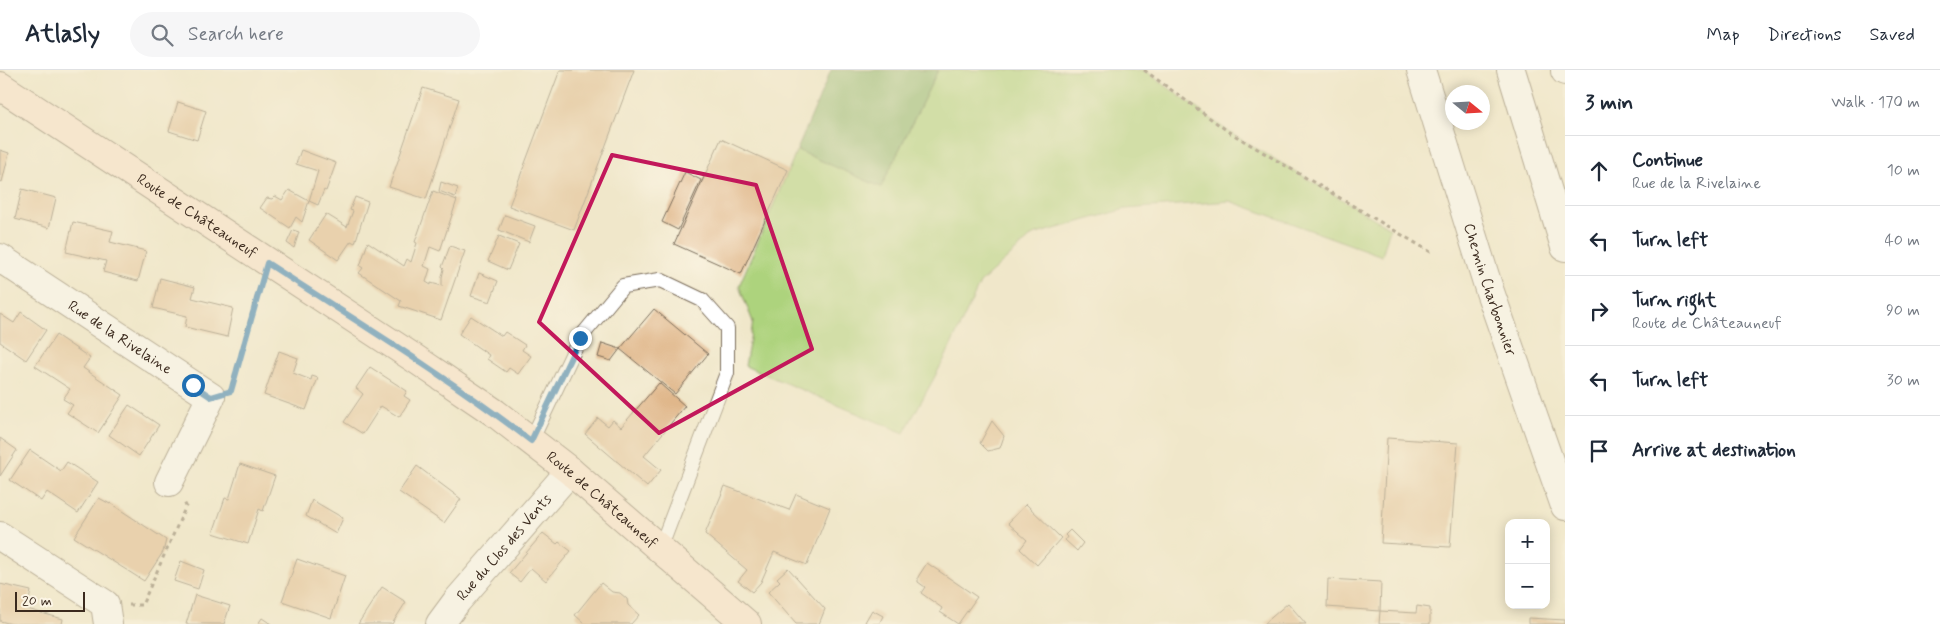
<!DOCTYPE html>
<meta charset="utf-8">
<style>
body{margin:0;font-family:Mynerve,sans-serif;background:#f6f6f7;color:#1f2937}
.controls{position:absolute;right:15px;bottom:15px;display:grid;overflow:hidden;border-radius:10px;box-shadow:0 2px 12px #0003}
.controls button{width:45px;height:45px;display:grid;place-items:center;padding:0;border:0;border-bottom:1px solid #e0e1e3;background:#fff;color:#1f2937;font:25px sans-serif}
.compass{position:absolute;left:1445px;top:15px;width:45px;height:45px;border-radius:50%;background:#fff;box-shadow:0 2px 12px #0003;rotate:108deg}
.scale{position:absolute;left:15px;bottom:12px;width:70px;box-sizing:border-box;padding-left:5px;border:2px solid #3b2a1e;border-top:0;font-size:14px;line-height:18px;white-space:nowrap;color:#3b2a1e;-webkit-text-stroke:4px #fcf5e5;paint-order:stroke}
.stop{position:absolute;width:15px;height:15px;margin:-11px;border:4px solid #1f6fb2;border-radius:50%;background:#fff}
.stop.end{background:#1f6fb2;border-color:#fff;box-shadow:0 1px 5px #0008}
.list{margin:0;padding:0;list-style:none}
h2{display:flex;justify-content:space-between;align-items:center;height:65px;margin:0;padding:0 20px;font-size:21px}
h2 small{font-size:16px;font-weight:400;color:#747a83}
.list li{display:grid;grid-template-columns:32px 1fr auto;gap:15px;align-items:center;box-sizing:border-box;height:70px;padding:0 20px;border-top:1px solid #e0e1e3}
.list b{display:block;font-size:19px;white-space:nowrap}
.list p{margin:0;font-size:16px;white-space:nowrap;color:#747a83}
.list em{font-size:16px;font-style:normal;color:#747a83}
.icon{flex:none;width:28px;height:28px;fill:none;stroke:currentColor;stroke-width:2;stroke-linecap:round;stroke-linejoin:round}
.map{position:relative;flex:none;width:1565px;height:554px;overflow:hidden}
header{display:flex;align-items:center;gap:30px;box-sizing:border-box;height:70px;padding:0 25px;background:#fff;border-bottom:1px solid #e0e1e3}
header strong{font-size:24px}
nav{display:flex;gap:28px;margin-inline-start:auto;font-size:18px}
.search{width:350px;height:45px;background:#f6f6f7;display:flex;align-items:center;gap:12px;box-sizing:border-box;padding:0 18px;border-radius:28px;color:#747a83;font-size:19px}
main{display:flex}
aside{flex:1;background:#fff}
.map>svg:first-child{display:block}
.green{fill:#add37d;stroke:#747e4e}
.forest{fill:#8ab56c;stroke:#627045}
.building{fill:#e0b78b}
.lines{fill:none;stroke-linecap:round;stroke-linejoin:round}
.lane-casing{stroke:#7a6c5a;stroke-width:16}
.street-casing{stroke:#7a6c5a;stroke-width:30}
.secondary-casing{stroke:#7a6c5a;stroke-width:30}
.path{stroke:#7a6c5a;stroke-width:3;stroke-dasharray:4 4;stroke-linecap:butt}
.lane{stroke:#fff;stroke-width:14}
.street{stroke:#fff;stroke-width:28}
.secondary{stroke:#fde4d1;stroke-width:28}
.route{stroke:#1f6fb2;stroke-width:6}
.marked{fill:none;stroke:#c2185b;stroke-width:4;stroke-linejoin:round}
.labels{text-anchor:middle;stroke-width:4.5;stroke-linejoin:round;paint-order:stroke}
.street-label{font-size:15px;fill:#3b2a1e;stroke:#fcf5e5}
</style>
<header>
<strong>Atlasly</strong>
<div class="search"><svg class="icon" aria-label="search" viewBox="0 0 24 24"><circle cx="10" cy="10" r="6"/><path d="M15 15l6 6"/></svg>Search here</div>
<nav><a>Map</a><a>Directions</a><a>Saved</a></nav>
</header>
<main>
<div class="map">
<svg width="1565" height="554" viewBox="0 0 1565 554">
<rect width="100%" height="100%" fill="#fcf5e5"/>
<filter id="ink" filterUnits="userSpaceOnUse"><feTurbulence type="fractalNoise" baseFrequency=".02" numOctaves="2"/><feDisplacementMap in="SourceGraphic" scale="10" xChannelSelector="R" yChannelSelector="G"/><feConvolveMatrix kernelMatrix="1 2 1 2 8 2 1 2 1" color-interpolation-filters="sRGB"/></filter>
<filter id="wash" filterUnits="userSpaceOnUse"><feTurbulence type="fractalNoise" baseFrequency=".0096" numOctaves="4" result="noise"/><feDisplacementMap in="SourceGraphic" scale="20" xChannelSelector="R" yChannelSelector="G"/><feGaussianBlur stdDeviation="1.12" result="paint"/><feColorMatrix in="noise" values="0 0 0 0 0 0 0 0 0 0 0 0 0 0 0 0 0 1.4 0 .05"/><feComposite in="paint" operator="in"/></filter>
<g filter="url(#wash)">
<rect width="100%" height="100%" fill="#f0e7ca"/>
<path class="green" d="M938 0H1144L1229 62 1390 158 1382 186 1230 131 1125 139 1033 165 980 213 946 286 904 363 745 296 753 252 739 216 797 80 881 117Z"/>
<path class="forest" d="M831 0H938L881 117 797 80Z"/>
<g id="blocks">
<g class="building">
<path d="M560 0H634L574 160 509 136Z"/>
<path d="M423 18 459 29 426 129 389 117Z"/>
<path d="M178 32 206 41 197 70 169 61Z"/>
<path d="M721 69 788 100 741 204 674 174Z"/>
<path d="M0 80 9 83 2 112 0 111Z"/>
<path d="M301 80 336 93 326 121 324 120 318 135 309 131 318 101 296 94Z"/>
<path d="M685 102 701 110 678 160 662 152Z"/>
<path d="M441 112 458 118 455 127 439 121Z"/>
<path d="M22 119 56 128 49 158 15 149Z"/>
<path d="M289 120 309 131 302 152 296 147 290 158 260 138 267 128 272 129 275 126 282 130Z"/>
<path d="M433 121 457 130 440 181 430 177 424 196 430 199 426 212 431 215V213L442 216V207L444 199 442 197 450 176 465 181 441 250 399 236 401 231 359 203 363 198 360 196 368 172 404 196 407 189 411 192 417 173 415 172Z"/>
<path d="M355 127 368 132 355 173 351 171 338 190 309 170 326 144 347 157 353 141 350 140Z"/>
<path d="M505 145 535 156 529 172 499 160Z"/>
<path d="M73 152 113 161 110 172 146 181 138 211 103 202 106 191 66 182Z"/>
<path d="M293 160 299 162 294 178 287 173Z"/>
<path d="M499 166 519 174 508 200 488 191Z"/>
<path d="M479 203 498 211 490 232 471 226Z"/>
<path d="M160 208 195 217 192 228 233 238 227 267 185 257 187 246 153 238Z"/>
<path d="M654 239 708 284 675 324 620 279 611 291 598 287 602 273 620 279Z"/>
<path d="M21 242 46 260 26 290 0 272V244L14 253Z"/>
<path d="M471 246 502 266 505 262 525 275 522 280 531 286 518 304 509 298 506 302 487 289 489 285 459 264Z"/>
<path d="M56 265 90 288 83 298 123 325 98 363 67 343 73 335 63 329 70 319 35 296Z"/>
<path d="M279 281 298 288 293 303 311 310 312 306 318 308 306 340 264 325Z"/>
<path d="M370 297 407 321 404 326 410 330 399 347 381 336 363 364 344 352 363 324 356 318Z"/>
<path d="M659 313 685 336 644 386 661 400 647 417 585 364 598 348 608 356 613 350 621 357Z"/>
<path d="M129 335 159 355 139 386 109 365Z"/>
<path d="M992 351 1004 366 1000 378 988 381 980 373Z"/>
<path d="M0 368 17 380 0 406Z"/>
<path d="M1387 368 1458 373 1450 477 1381 473Z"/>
<path d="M30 380 61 401 67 392 98 412 78 443 47 422 41 431 10 410Z"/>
<path d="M240 394 275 406 263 441 259 439 248 474 213 463 225 428 229 429Z"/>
<path d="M417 396 461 429 444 453 399 422Z"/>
<path d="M725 416 789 440 796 424 830 438 807 495 774 482 761 512 752 522 738 511 747 500 705 464Z"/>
<path d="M99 428 110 434V433L166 470 163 482 144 511 74 467Z"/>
<path d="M312 430 343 448 336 464 306 446Z"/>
<path d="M1026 434 1061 468 1037 495 1020 479 1027 470 1008 453Z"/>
<path d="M1070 460 1083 473 1077 481 1065 470 1067 467 1065 465Z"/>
<path d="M543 463 557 474 559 472 571 481 546 511 531 498 520 512 509 503Z"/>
<path d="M297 489 345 506 331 548 282 531Z"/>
<path d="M181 491 204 500 198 519 174 511Z"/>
<path d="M927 493 977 527 958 554 940 542 942 538 921 523 925 517 918 512V507Z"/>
<path d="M788 498 825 539 819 554H796L768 522 780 511 777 508Z"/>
<path d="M1328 509 1381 512 1380 541 1327 537Z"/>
<path d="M601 513 612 522 620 523 627 529 628 535 639 545 631 554H585L575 545Z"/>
<path d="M0 514 31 521 27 539 63 549 62 554H12L0 551Z"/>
<path d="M382 517 406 532 392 554H358Z"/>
<path d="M195 525 230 536 224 554H186Z"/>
<path d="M1288 533 1306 554H1264Z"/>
<path d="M1417 536 1430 538V554H1379L1380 541 1416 543Z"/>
<path d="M872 540 883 546 879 554H868L865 552Z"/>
<path d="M262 548 271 554H258Z"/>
<path d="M1528 548 1565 550V554H1528Z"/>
</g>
</g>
</g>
<g filter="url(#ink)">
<use href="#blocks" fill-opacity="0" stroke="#7a6c5a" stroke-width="1"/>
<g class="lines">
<defs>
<path id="lane" d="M531 371 580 268 623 216 660 210 702 230 727 258V303L660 479"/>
<g id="street">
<path id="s1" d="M1421 0 1489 219 1565 436"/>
<path d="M1511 0 1565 177"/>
<path d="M1565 0V1"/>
<path id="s2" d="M0 188 211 327 169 412"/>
<path d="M0 466 105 534 108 554"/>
<path id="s3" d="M440 554 457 531 570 401"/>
</g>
<g id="secondary">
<path id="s4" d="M0 16 417 290 495 343 570 401 747 554"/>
</g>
</defs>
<use href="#lane" class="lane-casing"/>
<use href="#street" class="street-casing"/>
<use href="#secondary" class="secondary-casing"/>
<g class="path">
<path d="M1144 0 1229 62 1434 184"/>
<path d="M232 315 260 215"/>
<path d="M129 535H142L186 436 184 432"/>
</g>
<use href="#lane" class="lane"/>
<use href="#street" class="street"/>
<use href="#secondary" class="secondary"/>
</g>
</g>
<g class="lines" filter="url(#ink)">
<path class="route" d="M193 315 211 327 231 321 267 193C356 251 447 306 531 371L580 268"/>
</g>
<path d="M0 0H1565V554H0ZM612 85 756 115 812 279 659 363 539 252Z" fill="#f0e7ca" fill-opacity=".55" fill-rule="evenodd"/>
<path class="marked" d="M612 85 756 115 812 279 659 363 539 252Z"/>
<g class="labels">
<g class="street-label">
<text dy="5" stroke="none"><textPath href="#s4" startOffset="236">Route de Châteauneuf</textPath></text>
<text dy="5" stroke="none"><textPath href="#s1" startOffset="230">Chemin Charbonnier</textPath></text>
<text dy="5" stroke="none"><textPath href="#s2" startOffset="144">Rue de la Rivelaine</textPath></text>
<text dy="5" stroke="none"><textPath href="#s4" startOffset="731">Route de Châteauneuf</textPath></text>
<text dy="5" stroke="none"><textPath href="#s3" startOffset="100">Rue du Clos des Vents</textPath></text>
</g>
</g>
</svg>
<div class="controls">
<button>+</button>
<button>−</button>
</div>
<svg class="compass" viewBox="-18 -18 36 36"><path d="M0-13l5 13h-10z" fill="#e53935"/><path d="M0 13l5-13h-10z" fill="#747a83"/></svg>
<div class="scale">20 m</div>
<div class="stop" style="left:193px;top:315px"></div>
<div class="stop end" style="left:580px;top:268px"></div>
</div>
<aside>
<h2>3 min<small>Walk · 170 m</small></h2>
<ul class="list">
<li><svg class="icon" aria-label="ahead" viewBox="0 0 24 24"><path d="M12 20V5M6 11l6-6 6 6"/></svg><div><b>Continue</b><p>Rue de la Rivelaine</p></div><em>10 m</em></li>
<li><svg class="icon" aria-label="left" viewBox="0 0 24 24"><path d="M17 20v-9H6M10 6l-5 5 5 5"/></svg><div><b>Turn left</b></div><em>40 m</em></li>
<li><svg class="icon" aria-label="right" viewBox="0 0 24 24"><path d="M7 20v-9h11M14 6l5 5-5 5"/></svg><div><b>Turn right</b><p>Route de Châteauneuf</p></div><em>90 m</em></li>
<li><svg class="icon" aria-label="left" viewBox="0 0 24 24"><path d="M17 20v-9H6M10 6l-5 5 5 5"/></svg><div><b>Turn left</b></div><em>30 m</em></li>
<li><svg class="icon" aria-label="arrive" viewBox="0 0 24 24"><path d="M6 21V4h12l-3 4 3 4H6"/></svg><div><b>Arrive at destination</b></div></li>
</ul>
</aside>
</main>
